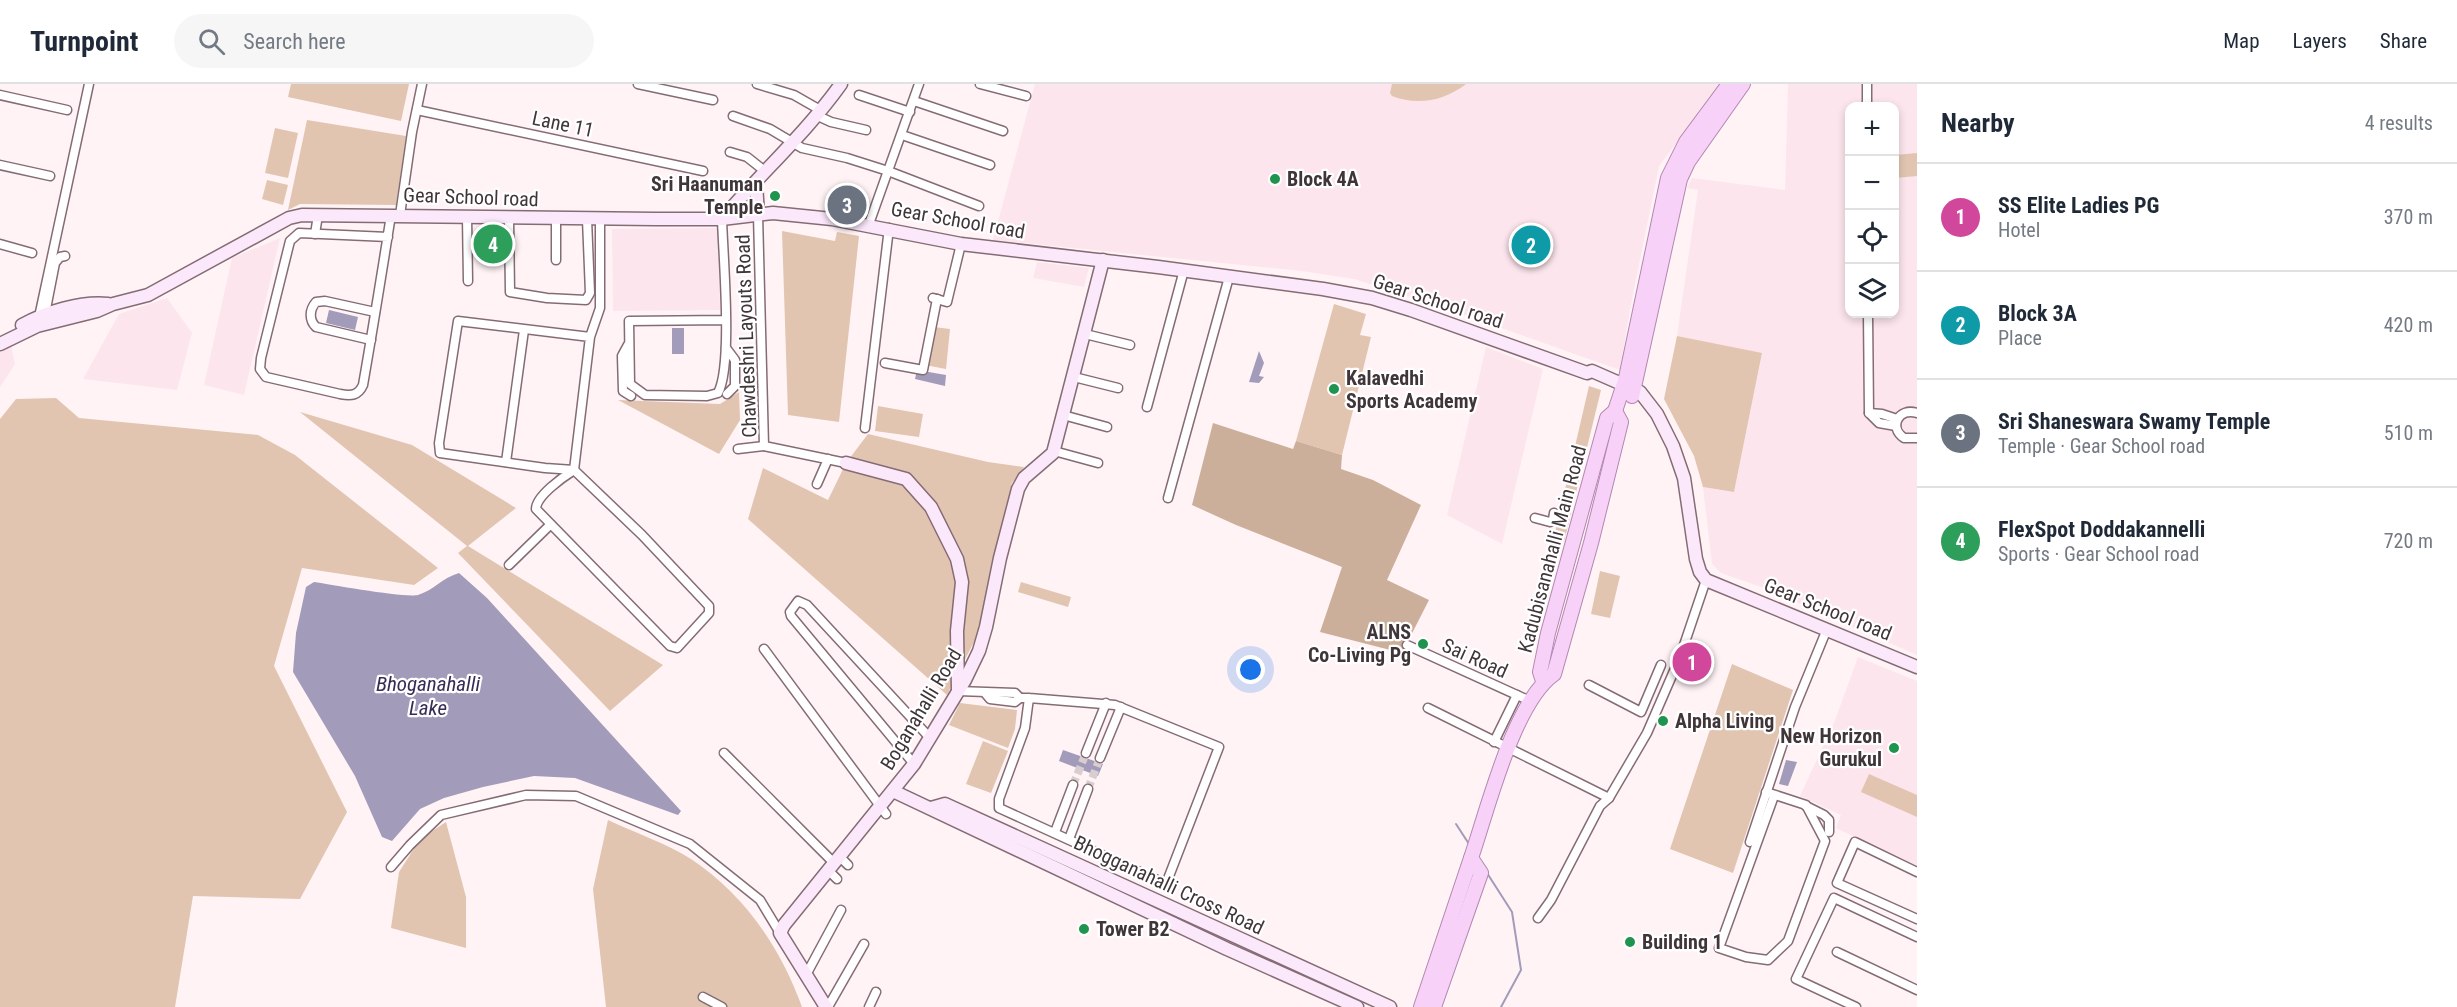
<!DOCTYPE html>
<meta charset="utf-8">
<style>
body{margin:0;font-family:"Roboto Condensed",sans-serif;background:#f6f6f7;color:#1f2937}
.controls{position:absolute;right:18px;top:18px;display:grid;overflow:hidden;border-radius:12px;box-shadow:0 3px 9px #0003}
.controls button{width:54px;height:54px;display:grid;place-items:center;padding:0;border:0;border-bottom:2px solid #e0e1e3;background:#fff;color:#1f2937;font:30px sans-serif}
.you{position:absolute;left:1251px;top:586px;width:21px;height:21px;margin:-15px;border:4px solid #fff;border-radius:50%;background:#1a73e8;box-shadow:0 0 0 9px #1a73e833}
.badge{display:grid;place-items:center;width:39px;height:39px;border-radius:50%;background:#ea580c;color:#fff;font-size:20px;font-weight:700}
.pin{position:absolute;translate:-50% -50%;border:3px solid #fff;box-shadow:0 2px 6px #0006}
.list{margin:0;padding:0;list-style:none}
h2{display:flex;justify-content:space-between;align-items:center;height:78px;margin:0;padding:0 24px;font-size:26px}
h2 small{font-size:20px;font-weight:400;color:#747a83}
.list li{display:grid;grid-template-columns:39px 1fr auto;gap:18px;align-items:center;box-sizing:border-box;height:108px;padding:0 24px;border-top:2px solid #e0e1e3}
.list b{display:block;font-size:22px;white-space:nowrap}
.list p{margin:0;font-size:20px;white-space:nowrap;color:#747a83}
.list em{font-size:20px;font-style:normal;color:#747a83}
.icon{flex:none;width:33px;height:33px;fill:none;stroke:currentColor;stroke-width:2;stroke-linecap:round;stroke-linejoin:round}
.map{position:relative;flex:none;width:1917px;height:923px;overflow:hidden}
header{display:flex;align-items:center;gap:36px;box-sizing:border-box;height:84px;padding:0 30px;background:#fff;border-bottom:2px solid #e0e1e3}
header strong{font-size:28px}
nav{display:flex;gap:33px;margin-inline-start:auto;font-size:21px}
.search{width:420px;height:54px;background:#f6f6f7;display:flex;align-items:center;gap:15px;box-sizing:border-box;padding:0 21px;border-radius:33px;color:#747a83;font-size:22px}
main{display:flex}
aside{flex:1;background:#fff}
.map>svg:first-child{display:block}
.built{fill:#fce5ec;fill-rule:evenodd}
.green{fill:#e1c5b1}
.forest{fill:#ccaf9a}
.water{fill:#a29bb9}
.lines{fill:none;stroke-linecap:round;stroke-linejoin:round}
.stream{stroke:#a29bb9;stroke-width:2}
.street-tunnel{stroke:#d9cdd0;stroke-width:8;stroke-dasharray:8 4;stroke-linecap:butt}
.street-casing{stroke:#856c74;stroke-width:11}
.secondary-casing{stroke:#856c74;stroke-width:15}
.primary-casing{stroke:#b387b0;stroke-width:16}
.street{stroke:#fff;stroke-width:8}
.secondary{stroke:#fbe8fb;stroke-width:12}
.primary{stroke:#f7d1f7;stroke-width:14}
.poi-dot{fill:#1f944f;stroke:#fff;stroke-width:2}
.labels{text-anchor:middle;stroke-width:4.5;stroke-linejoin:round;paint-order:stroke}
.street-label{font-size:20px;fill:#403538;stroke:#fff}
.poi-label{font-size:20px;font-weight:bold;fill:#403538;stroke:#fff;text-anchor:start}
.water-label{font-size:21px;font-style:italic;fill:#382b56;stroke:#fff}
</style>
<header>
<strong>Turnpoint</strong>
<div class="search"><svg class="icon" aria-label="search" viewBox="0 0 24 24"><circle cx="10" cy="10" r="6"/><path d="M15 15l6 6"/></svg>Search here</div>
<nav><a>Map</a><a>Layers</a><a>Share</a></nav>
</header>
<main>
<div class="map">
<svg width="1917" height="923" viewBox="0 0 1917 923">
<rect width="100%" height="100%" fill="#fff3f6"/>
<g class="built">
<path d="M1035 0H1721L1659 82 1630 225 1620 286 1451 226 1354 195 1302 187 993 156Z"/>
<path d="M1788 0H1917V571L1764 504 1721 489 1712 480 1703 403 1734 408 1762 270 1677 252 1698 106 1687 104 1692 94 1785 106ZM1850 22H1894V230H1850Z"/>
<path d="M718 144 720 226 613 227 612 145Z"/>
<path d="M280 154 244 311 204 301 232 174Z"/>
<path d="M1037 178 1089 184 1084 203 1033 194Z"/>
<path d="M167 214 192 249 177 306 83 295 119 230Z"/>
<path d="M11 261 15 280 0 303V266Z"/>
<path d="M1486 263 1543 285 1502 460 1447 431Z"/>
<path d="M1858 573 1917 597V784L1836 744 1841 731 1800 712 1834 639Z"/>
</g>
<g class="green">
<path d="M291 0H409L401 37 288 13Z"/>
<path d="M1392 0H1466C1444 17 1417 22 1392 12L1390 9Z"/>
<path d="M307 36 406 52 396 121 300 120 288 126Z"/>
<path d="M275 44 298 49 288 94 265 89Z"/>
<path d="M1917 69V92L1895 94V71Z"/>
<path d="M267 96 288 101 283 121 262 115Z"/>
<path d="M782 147 835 157 837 148 859 152 839 338 788 331Z"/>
<path d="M1334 220 1366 230 1360 251 1371 253 1342 371 1296 357Z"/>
<path d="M934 243 950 245 946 285 925 281Z"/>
<path d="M1677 252 1762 269 1734 408 1703 403 1694 372 1664 315Z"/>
<path d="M1589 302 1601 306 1564 458 1554 453Z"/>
<path d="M739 308 740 336 719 370 618 316 720 320Z"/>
<path d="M56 314 79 334 258 351 295 371 438 484 414 501 302 484 274 582 347 728 300 815 193 812 175 923H0V335L16 315Z"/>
<path d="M878 322 923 330 919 353 875 347Z"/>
<path d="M300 328 412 361 516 424 468 462 663 581 610 627 458 469 467 462Z"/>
<path d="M868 350 988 378 1024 383 1012 399 977 552 947 611 748 435 763 384 828 416 846 379Z"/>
<path d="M1600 487 1620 492 1610 534 1591 530Z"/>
<path d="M1021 498 1071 513 1068 523 1018 508Z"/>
<path d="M1732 580 1793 606 1733 789 1670 765Z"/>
<path d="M960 619 1017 626 1015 645 1008 664 949 641Z"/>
<path d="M983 657 1008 667 991 709 966 700Z"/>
<path d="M1869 690 1917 711V733L1861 708Z"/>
<path d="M608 736C635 749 666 759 691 775 744 810 781 864 802 923H606L593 805Z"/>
<path d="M446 738 466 813V864L391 844 399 788 420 755Z"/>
</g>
<path class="forest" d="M1213 339 1293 365 1296 357 1342 371 1341 385 1373 396 1421 421 1387 496 1429 516 1402 569 1320 548 1342 483 1236 441 1192 421Z"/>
<g class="water">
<path d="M329 226 358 233 355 246 326 239Z"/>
<rect x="672" y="244" width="12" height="26"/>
<path d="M1259 267 1264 279 1259 292 1264 293 1259 299 1249 298Z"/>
<path d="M917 286 946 291 945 302 915 295Z"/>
<path d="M459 489 487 514 681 727 678 731 575 694 534 692 483 703 444 714 420 725 392 757 382 753 355 692 293 588 296 549 306 503 314 498C333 501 405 514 418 511 434 506 442 494 459 489Z"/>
<path d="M1063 666 1103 680 1098 692 1059 677Z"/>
<path d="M1786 676 1797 678 1788 702 1779 700Z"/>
</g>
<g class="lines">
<g class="stream">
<path d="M1456 740 1469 760"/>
<path d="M1487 789 1512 828 1521 886 1501 923"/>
</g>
<g class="street-tunnel">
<path d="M468 165 495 163 496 147"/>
<path d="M1073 701 1086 669"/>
<path d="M1088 705 1100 674"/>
</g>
<defs>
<g id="street">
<path d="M638 0 713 16"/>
<path d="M757 0 794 11 822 27"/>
<path d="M980 0 1026 12"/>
<path d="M1867 0V22"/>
<path d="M0 11 67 26"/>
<path d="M859 11 910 28"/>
<path d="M914 17 1003 47"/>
<path d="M417 26 703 87"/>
<path d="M733 32 770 45 802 64 847 74 888 87 979 122"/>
<path d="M818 32 831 38 866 46"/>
<path d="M902 51 990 81"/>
<path d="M730 68 747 73 766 88"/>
<path d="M0 81 50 92"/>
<path d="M400 131 412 48 422 0"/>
<path d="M758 131 764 362 846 379"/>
<path d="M467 133 468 197"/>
<path d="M496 134V147"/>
<path d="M509 135 510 208 547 214 586 216 590 209 587 135"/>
<path d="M556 135V176"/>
<path d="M722 135C723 172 733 281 718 309L707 312 645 311 630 300 629 237 725 236"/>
<path d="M869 140 919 0"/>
<path d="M315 150 318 131"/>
<path d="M388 153 299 149 290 157 261 274 260 285 266 293 340 310C351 312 358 312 363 301 373 244 382 188 391 131"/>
<path d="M0 160 32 169"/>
<path d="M933 214 947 218 961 160"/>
<path d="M45 230 55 179 60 173 65 172"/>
<path d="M1868 230 1869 329 1879 339 1896 342"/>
<path d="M39 233 89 0"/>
<path d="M1085 250 1130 261"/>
<path d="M590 253 574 386 545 384 440 369 439 359 458 237 590 253 600 224V135"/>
<path d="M371 256 316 243C309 236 309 226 316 218L325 217 375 228"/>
<path d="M628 261 622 272 623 307 631 312"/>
<path d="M726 264 735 276V302L727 310"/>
<path d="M885 279 923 286 937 215"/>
<path d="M1074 293 1118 304"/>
<path d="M1147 323 1184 186"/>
<path d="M1869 329 1882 330 1897 335"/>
<path d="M1917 329C1899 323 1888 343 1904 354H1917"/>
<path d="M1063 331 1107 343"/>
<path d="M865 344 889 144"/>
<path d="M738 365 764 362"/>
<path d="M1054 367 1098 379"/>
<path d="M506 378 524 246"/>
<path d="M574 386 642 451 709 522V529L677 564 670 562 536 425C536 412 563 393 574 386Z"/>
<path d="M817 400 828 375"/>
<path d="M1168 414 1229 193"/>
<path d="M1535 434 1550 438 1553 436 1554 429"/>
<path d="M509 481 550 441"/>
<path d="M1407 561 1530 617"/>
<path d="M764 565 886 730"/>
<path d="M1589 601 1641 628 1661 581"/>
<path d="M958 607 1015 609 1020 614"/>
<path d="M985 609 990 615 1015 618 1020 614H1029L1115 621 1219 663 1166 800 999 724V715L1025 644 1029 614"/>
<path d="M1428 624 1609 714"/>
<path d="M1494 658 1517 611"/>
<path d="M724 669 834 779"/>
<path d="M1086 669 1106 619"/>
<path d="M1100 674 1121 623"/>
<path d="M914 680 791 532 790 528 798 517 807 521 930 654"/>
<path d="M1766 708 1806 721 1825 757 1788 857 1768 876 1746 873 1719 864 1774 712"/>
<path d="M1806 722 1824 731 1829 736V748"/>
<path d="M1055 748 1073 701"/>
<path d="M1069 755 1088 705"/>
<path d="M1750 758 1795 623 1827 545"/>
<path d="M839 772 848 781"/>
<path d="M391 783 410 761 441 731 526 711 576 712 690 760 760 816 780 849"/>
<path d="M828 786 837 795"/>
<path d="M1917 788 1855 758 1837 799 1917 835"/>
<path d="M1538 834 1551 816 1600 722 1609 714 1647 649 1680 573 1706 496"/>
<path d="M1837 868 1917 906"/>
<path d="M806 891 841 826"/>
<path d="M703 913 722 923"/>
<path d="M828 923 864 860"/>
<path d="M869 923 876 908"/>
<path d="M1856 923 1796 895 1834 814 1917 853"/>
</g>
<g id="secondary">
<path d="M756 99 758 131"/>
<path d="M722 135C761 89 806 49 841 0"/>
<path d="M22 241C46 228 81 217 108 220"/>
<path d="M0 260 37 242 97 227 113 220 148 211 289 134 302 131 655 135H722L773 129 832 135 961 160 1158 183 1323 205 1372 214 1411 226 1587 289 1592 287 1640 308 1657 330 1673 362 1684 394 1696 475 1700 488 1706 496 1917 583"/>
<path d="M846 379 906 395 931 423 957 475 962 498 957 547 958 606"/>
<path d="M893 707 1227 865 1357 923"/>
<path d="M931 724 945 720 1390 923"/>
<path d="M826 923 780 849 784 841 914 680 965 596 979 567 986 543 1000 474 1018 405 1024 394 1053 369 1103 176"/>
</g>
<g id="primary">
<path d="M1632 312 1680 95 1688 78 1743 0"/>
<path d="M1543 597 1540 588 1548 549 1607 334 1615 327 1626 294 1668 94 1686 58 1729 0"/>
<path d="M1421 923C1438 872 1455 822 1472 771 1488 724 1514 618 1554 590L1591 459 1621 338 1615 327"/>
<path d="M1434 923 1481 789 1471 774"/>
</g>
</defs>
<use href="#street" class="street-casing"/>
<use href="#secondary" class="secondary-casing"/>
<use href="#primary" class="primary-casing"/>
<use href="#street" class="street"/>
<use href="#secondary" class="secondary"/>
<use href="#primary" class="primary"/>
</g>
<g class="poi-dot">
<circle cx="1275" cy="95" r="6"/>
<circle cx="775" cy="112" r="6"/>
<circle cx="1334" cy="305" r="6"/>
<circle cx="1423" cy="560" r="6"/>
<circle cx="1663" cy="637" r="6"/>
<circle cx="1894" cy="664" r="6"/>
<circle cx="1084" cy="845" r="6"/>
<circle cx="1630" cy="858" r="6"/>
</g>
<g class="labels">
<g class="street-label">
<text transform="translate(563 40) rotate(12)" y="7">Lane 11</text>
<text transform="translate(471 113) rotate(2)" y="7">Gear School road</text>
<text transform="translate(958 136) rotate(10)" y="7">Gear School road</text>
<text transform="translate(1438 217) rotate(18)" y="7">Gear School road</text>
<text transform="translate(746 252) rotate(-92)" y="7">Chawdeshri Layouts Road</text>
<text transform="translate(1552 465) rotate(-75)" y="7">Kadubisanahalli Main Road</text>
<text transform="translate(1828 525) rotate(22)" y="7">Gear School road</text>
<text transform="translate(1475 574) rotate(24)" y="7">Sai Road</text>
<text transform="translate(921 625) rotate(-59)" y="7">Boganahalli Road</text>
<text transform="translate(1169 801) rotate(25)" y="7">Bhogganahalli Cross Road</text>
</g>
<g class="poi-label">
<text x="1287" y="102">Block 4A</text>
<text x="763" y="107" text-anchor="end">Sri Haanuman<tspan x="763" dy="23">Temple</tspan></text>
<text x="1346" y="301">Kalavedhi<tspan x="1346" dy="23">Sports Academy</tspan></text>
<text x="1411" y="555" text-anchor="end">ALNS<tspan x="1411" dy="23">Co-Living Pg</tspan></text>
<text x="1675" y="644">Alpha Living</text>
<text x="1882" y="659" text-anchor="end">New Horizon<tspan x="1882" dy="23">Gurukul</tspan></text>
<text x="1096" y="852">Tower B2</text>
<text x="1642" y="865">Building 1</text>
</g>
<g class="water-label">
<text x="428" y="607">Bhoganahalli<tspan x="428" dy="24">Lake</tspan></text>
</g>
</g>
</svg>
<div class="controls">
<button>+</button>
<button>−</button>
<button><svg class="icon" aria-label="locate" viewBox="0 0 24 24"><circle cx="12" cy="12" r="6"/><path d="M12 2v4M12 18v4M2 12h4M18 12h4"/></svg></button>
<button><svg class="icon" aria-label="layers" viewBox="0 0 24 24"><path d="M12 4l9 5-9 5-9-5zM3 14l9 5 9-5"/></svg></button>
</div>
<div class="you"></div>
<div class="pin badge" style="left:1692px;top:578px;background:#d1479c">1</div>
<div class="pin badge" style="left:1531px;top:161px;background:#0f9aa8">2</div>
<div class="pin badge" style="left:847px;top:121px;background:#6b7280">3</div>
<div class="pin badge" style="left:493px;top:160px;background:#2e9e5b">4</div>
</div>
<aside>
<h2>Nearby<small>4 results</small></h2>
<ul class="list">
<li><span class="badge" style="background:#d1479c">1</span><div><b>SS Elite Ladies PG</b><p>Hotel</p></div><em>370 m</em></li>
<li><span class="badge" style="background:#0f9aa8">2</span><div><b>Block 3A</b><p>Place</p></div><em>420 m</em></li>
<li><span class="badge" style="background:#6b7280">3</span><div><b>Sri Shaneswara Swamy Temple</b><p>Temple · Gear School road</p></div><em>510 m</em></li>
<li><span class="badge" style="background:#2e9e5b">4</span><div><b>FlexSpot Doddakannelli</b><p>Sports · Gear School road</p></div><em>720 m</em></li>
</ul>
</aside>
</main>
